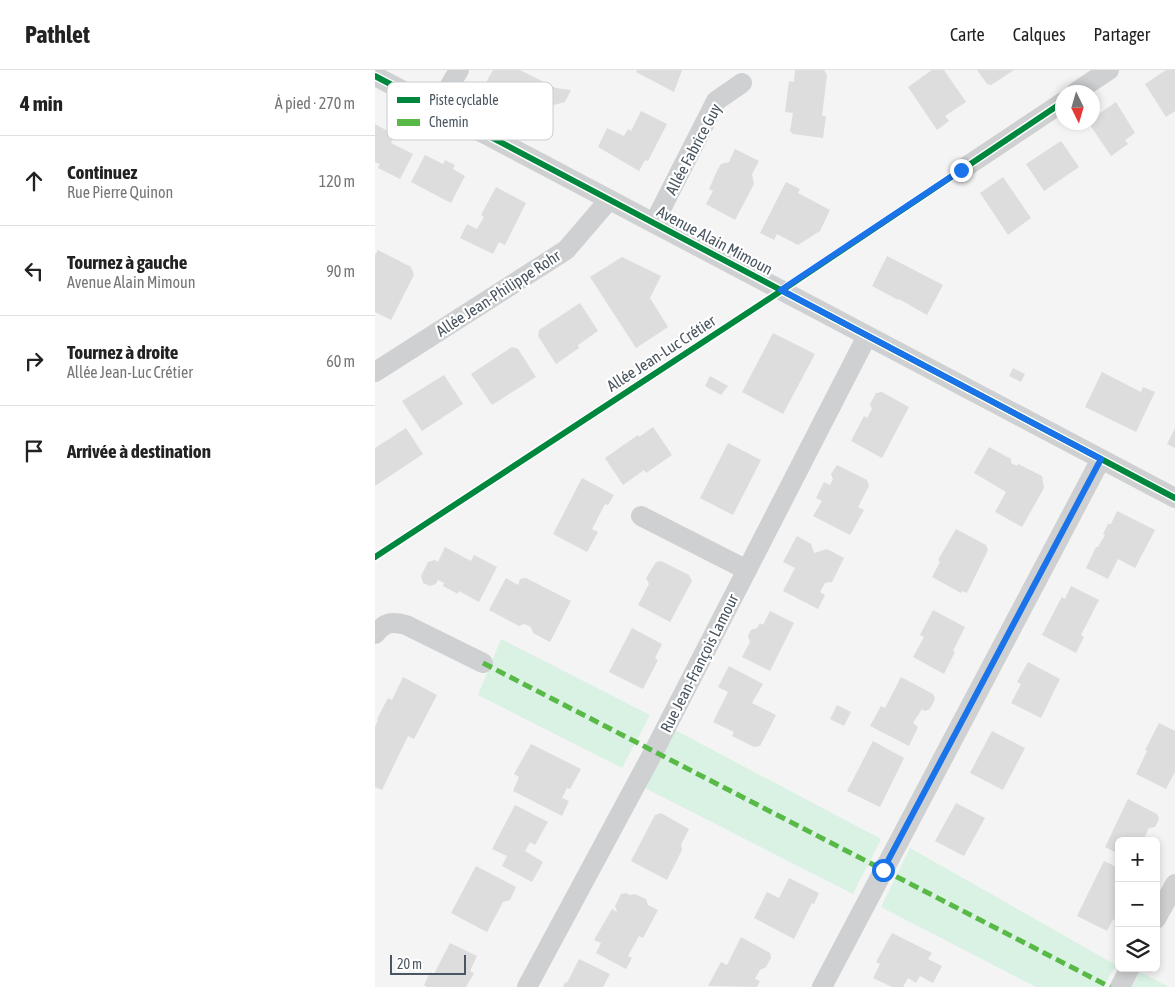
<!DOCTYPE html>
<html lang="fr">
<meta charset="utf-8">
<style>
body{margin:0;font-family:"Asap Condensed",sans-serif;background:#f2f2f2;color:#222}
.controls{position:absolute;right:15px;bottom:15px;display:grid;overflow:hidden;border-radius:8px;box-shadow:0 2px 8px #0003}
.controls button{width:45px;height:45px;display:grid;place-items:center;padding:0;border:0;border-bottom:1px solid #e0e0e0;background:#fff;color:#222;font:25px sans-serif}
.compass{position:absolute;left:680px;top:15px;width:45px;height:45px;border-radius:50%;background:#fff;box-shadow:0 2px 8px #0003;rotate:175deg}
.scale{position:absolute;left:15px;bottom:12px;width:76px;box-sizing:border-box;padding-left:5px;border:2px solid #4a5661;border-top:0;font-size:14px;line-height:18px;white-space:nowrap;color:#4a5661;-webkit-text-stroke:4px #fff;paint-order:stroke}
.stop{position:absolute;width:15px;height:15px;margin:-11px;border:4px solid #1a73e8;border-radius:50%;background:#fff}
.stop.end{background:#1a73e8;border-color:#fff;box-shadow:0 1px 5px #0008}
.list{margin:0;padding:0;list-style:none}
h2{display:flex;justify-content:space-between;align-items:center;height:65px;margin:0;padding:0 20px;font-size:21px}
h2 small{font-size:16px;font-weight:400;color:#767676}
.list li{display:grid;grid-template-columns:32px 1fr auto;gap:15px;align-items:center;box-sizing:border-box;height:90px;padding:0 20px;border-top:1px solid #e0e0e0}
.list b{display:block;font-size:19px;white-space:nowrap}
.list p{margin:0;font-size:16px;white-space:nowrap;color:#767676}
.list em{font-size:16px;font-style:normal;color:#767676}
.icon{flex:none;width:28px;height:28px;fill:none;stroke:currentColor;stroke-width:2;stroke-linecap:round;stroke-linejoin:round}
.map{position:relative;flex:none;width:800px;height:917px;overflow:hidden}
header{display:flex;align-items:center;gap:30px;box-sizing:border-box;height:70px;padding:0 25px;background:#fff;border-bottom:1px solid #e0e0e0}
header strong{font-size:24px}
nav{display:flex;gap:28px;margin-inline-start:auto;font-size:18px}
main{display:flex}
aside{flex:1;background:#fff}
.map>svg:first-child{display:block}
.green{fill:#d9f2e3}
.building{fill:#ddddde}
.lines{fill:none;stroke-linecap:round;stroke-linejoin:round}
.street{stroke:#ced0d2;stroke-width:20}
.quiet{stroke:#58b947;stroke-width:5;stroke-dasharray:10 5;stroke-linecap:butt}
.cycleway-casing{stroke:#fff;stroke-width:9}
.cycleway{stroke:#00873e;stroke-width:6}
.route{stroke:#1a73e8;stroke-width:6}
.labels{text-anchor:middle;stroke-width:4.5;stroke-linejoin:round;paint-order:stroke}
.street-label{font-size:16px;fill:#4a5661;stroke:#fff}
.key{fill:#fff;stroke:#c9ccd0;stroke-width:1}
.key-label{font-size:14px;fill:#4a5661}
</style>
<header>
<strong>Pathlet</strong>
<nav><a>Carte</a><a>Calques</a><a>Partager</a></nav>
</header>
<main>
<aside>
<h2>4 min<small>À pied · 270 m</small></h2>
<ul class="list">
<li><svg class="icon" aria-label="ahead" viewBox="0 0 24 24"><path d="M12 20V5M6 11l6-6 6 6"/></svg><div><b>Continuez</b><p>Rue Pierre Quinon</p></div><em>120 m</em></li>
<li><svg class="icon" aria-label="left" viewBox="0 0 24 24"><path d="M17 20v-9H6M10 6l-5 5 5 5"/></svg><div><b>Tournez à gauche</b><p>Avenue Alain Mimoun</p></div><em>90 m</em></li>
<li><svg class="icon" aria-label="right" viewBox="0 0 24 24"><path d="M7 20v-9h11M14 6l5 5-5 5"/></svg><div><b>Tournez à droite</b><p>Allée Jean-Luc Crétier</p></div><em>60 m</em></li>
<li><svg class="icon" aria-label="arrive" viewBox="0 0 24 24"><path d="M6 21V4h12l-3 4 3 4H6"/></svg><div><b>Arrivée à destination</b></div></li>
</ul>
</aside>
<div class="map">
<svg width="800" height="917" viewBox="0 0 800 917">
<rect width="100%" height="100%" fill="#f4f4f4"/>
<g class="green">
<path d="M126 569 275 645 247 698 103 625Z"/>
<path d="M298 659 506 769 478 824 268 717Z"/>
<path d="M535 778 741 895 728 917H661L506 837Z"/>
<path d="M765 902 794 917H757Z"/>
</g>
<g class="building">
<path d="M118 0H145L181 18 196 20 190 32 179 35 174 32 166 47 138 35 139 34 128 28 130 24 110 14Z"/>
<path d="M262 0H307L299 22 261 2Z"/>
<path d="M420 0H449L452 5 447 46H451L448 68 418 64 415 61 418 43 410 42 414 11 419 12Z"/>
<path d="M557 0H569L591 32 570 46 574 51 562 60 533 17Z"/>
<path d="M602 0H639L616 15 612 14Z"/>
<path d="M791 0H800V41L791 47 770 14Z"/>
<path d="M741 32 760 63 750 70 753 74 736 86 713 52H718V48Z"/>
<path d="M266 41 292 54 273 91 270 90 264 101 223 77 232 58 249 66 253 59 256 61Z"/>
<path d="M0 54 20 65 16 73 38 84 25 109 3 98 5 94 0 92Z"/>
<path d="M686 71 704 97 669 121 651 94Z"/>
<path d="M360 79 384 91 377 104 379 114 360 150 331 134 338 121 334 119 342 101 346 94 354 92Z"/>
<path d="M50 85 68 94 70 90 80 95 78 99 90 106 76 133 36 112Z"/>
<path d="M628 107 656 148 633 165 605 123Z"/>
<path d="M411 112 425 119 423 123 455 140 445 161 423 175 402 164 399 170 385 163Z"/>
<path d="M121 117 151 133 130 175 124 172 118 184 85 168 92 154 102 159 109 147 106 145Z"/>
<path d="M3 180 36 197 39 205 16 250 0 242V185Z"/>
<path d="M512 186 568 215 552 245 524 229 523 230 497 216Z"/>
<path d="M247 187 286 206 275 228 293 257 261 278 215 207Z"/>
<path d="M205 233 223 261 203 275 204 278 181 294 163 266 164 260Z"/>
<path d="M398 263 440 284 408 344 367 322Z"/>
<path d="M137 277 143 279 161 307 117 335 96 304Z"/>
<path d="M638 298 650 304 646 312 634 306Z"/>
<path d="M727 302 766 322 768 317 780 322 761 362 710 337Z"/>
<path d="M69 305 88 334 47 361 27 331Z"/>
<path d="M335 306 353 316 346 325 330 316Z"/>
<path d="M507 322 534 337 507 388 476 371 489 346 492 348 497 339 495 334 501 323Z"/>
<path d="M278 357 297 385 271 403 269 400 248 415 230 388 263 365 264 367Z"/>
<path d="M31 358 48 384 0 416V378Z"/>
<path d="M800 358V378L792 374Z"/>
<path d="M353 373 386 390 358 445 325 428Z"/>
<path d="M614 377 636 389V393L642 396 643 394 667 406 669 418 647 457 620 442 631 422 599 403Z"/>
<path d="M462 395 492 410 494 416 483 437 489 440 475 465 438 446 447 431 441 428 449 412 455 415 458 409 456 404Z"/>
<path d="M207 408 239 425 233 435 230 434 217 459 223 462 212 482 178 464Z"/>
<path d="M742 441 780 460 760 498 743 489 733 509 711 498 721 477H723L730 465 728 464 733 454H736Z"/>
<path d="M581 459 611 475 613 480 592 523 587 521 586 523 557 507 565 492 563 490Z"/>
<path d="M422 466 436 474 439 483 452 479 469 488 457 512 450 513 445 522 450 525 443 539 408 521 420 498 408 492Z"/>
<path d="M70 477 96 491 99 485 122 497 104 532 84 521 83 524 68 516 69 513 63 510 61 514 55 516 48 513 46 506 53 492 60 490 63 492Z"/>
<path d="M286 491 314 505 317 511 295 552 263 535 274 514 271 508 281 492Z"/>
<path d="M131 508 143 515 145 509 151 508 196 531 175 572 158 563 156 557 149 554 144 556 114 540Z"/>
<path d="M696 516 724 530 706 565 709 567 701 583 667 565 683 534 687 527 690 529Z"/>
<path d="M558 540 590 557 578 581 580 582 569 604 538 587 549 567 545 565Z"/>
<path d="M395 541 419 553 395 601 367 587 375 572 373 566 376 560 382 558 385 553 388 555Z"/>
<path d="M257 558 287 574 280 588 283 590 268 619 234 602Z"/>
<path d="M653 592 685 609 666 648 636 633 646 614 642 612Z"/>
<path d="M354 596 388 614 377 633 401 645 385 676 379 677 357 666 359 662 338 652 353 622 343 617Z"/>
<path d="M28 607 62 625 39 669 33 666 7 720 0 717V657L3 650 2 649 13 628 17 630Z"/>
<path d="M526 607 558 624 560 629 555 639 550 641 547 639 538 653 543 657 534 676 495 656 506 636 510 638Z"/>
<path d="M462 635 476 642 469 656 455 649Z"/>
<path d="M784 653 800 661V702L791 719 761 704 772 681 770 680Z"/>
<path d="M617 661 650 678 628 720 595 703Z"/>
<path d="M498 671 529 688 505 737 472 721Z"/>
<path d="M156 674 206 699 195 719 192 718 187 728 194 731 187 746 138 721 144 707 139 704Z"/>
<path d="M753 729 782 744 784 749 780 757 774 758 769 768 775 771H744V784L730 777Z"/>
<path d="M581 733 610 748 589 786 560 771Z"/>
<path d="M140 735 173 752 160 775 155 772 150 781 168 792 157 812 127 796 132 786 117 779Z"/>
<path d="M286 743 314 759 306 775 307 780 292 810 256 791 280 745Z"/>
<path d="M729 791 744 798V844L740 851 738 849 732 861 702 846Z"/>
<path d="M101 796 141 817 135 830 128 832 112 862 76 843Z"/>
<path d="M414 808 444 823 439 834 437 833 419 869 379 848 392 822 404 828Z"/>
<path d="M251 823 255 825 260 824 271 829 273 835 283 840 268 868 264 866 253 886 257 888 251 899 221 883 226 873 219 870 237 839 242 842 240 836 246 824Z"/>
<path d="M517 863 557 883 553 889 567 896 558 913 545 906 541 913 533 908 528 917H517L498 908 505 894 501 892Z"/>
<path d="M366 867 395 883 396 888 391 897 385 900 380 909 385 911 382 917 333 916 346 892 352 895Z"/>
<path d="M75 873 102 886 95 901 99 903 91 917H52L49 915 55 902 59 904Z"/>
<path d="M204 889 235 904 228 917H188L190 912 192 913Z"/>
</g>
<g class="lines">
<g class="street">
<path d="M0 6 800 428"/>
<path d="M701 22 734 0"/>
<path d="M61 39 84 0"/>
<path d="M586 100 688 32"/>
<path d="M279 153 341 31 367 13"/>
<path d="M0 302 191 180 234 130"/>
<path d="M266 446 372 500"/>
<path d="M0 564C10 552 17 551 31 555L108 593"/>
<path d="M781 849 800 814"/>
<path d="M152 917 279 681 492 266"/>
<path d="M447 917 726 389"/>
<path d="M745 917 755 898"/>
</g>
<path class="quiet" d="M108 593 735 917"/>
<defs>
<g id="cycleway">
<path d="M0 6 800 428"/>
<path d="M0 487 406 221 688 32"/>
</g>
</defs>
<use href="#cycleway" class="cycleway-casing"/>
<use href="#cycleway" class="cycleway"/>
</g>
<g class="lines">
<path class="route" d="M508 800 726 389 406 220 586 100"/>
</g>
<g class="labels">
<g class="street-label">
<text transform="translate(318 79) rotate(-62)" y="6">Allée Fabrice Guy</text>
<text transform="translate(340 170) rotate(28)" y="6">Avenue Alain Mimoun</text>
<text transform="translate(123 223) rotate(-33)" y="6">Allée Jean-Philippe Rohr</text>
<text transform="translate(286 283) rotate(-33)" y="6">Allée Jean-Luc Crétier</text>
<text transform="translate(324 593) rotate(-63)" y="6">Rue Jean-François Lamour</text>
</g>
</g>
<rect x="12" y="12" width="166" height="58" rx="8" class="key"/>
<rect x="22" y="27" width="23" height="6" fill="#00873e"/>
<rect x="22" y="49" width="23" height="7" fill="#58b947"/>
<g class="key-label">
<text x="54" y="35">Piste cyclable</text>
<text x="54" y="57">Chemin</text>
</g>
</svg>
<div class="controls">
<button>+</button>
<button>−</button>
<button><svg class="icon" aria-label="layers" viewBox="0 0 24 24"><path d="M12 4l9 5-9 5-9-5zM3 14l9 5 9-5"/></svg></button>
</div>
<svg class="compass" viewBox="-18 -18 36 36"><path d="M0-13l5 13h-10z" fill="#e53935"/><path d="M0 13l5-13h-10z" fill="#767676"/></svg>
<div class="scale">20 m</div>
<div class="stop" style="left:508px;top:800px"></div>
<div class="stop end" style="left:586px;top:100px"></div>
</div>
</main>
